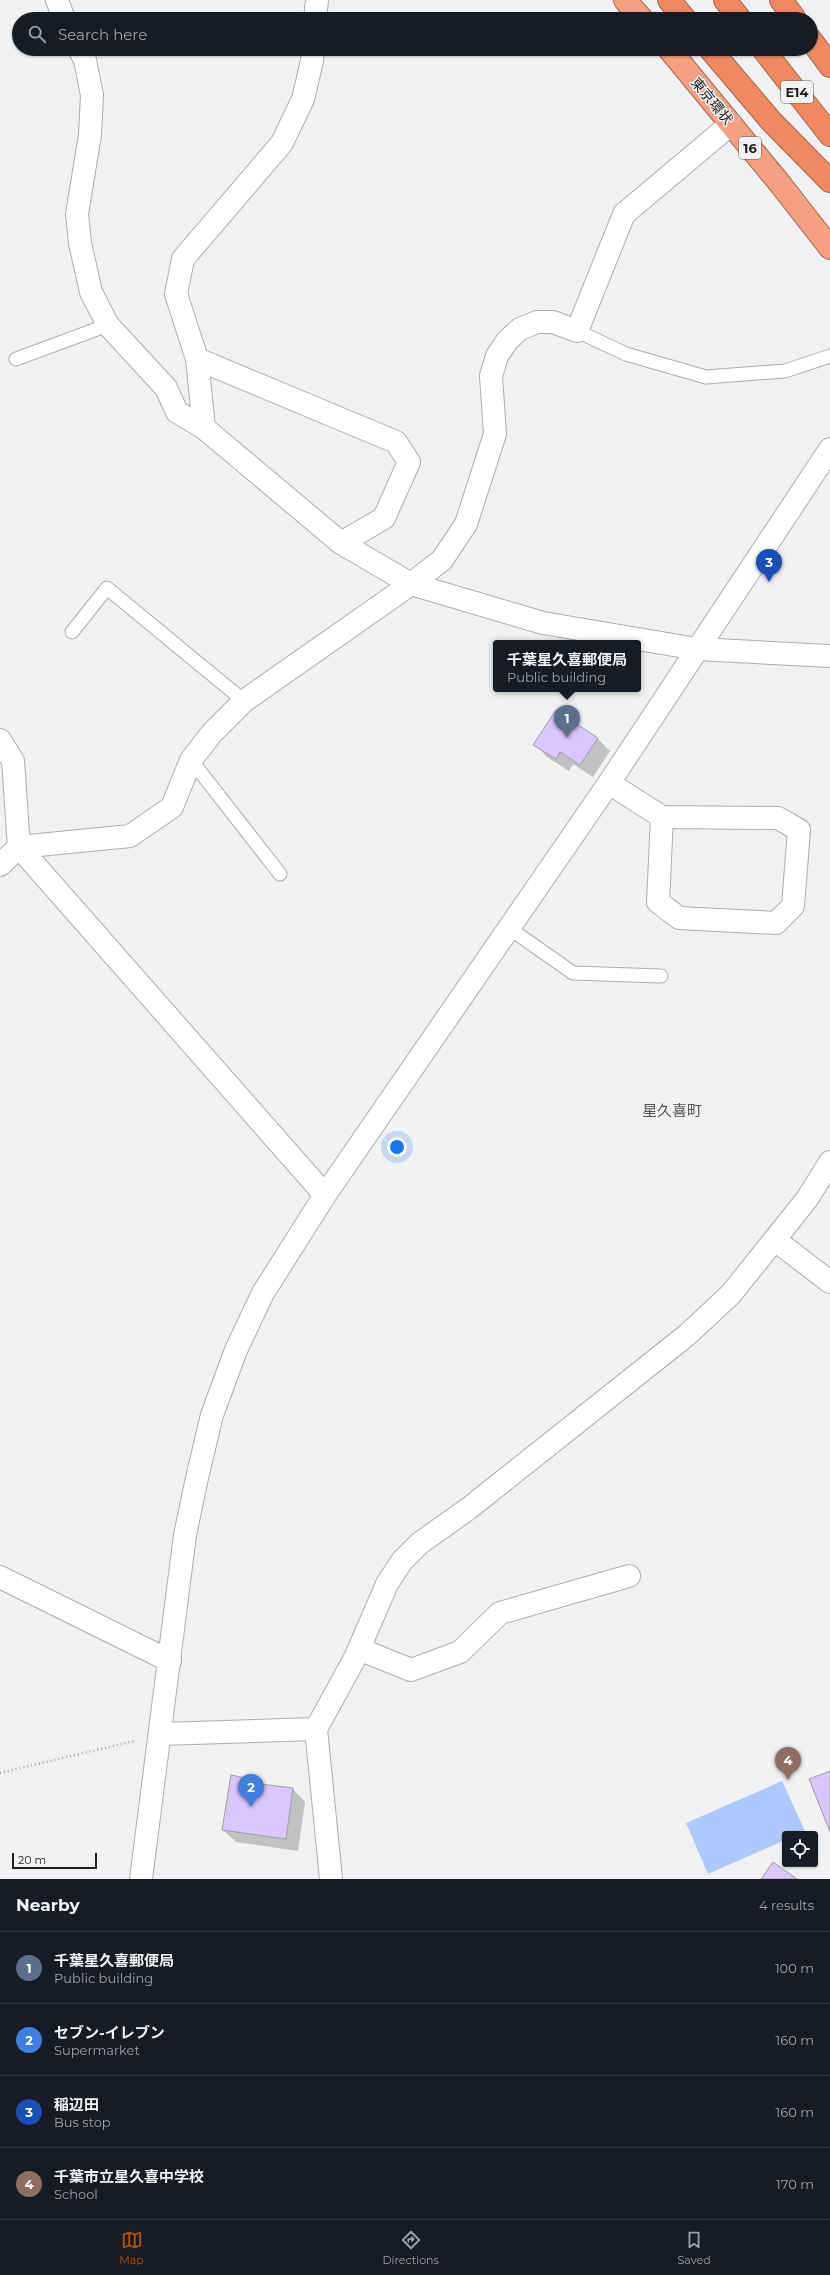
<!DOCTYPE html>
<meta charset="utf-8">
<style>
body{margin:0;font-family:Montserrat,"Noto Sans JP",sans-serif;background:#242831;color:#f1f3f6}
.controls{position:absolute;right:12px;bottom:12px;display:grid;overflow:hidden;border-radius:4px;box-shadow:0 1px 3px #0004}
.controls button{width:36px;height:36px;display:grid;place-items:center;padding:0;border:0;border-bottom:1px solid #363941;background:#171b24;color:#f1f3f6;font:20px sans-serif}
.scale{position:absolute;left:12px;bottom:10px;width:85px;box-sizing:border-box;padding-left:4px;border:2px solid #1d1e1e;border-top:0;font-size:11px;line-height:14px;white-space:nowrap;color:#1d1e1e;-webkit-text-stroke:3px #f1f2f3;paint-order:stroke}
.you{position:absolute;left:397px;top:1147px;width:14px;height:14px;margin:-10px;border:3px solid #fff;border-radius:50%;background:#1a73e8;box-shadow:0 0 0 6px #1a73e833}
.badge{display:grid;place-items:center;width:26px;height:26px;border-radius:50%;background:#b45309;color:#fff;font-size:13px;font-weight:700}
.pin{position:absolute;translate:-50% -33px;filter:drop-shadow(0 1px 2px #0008)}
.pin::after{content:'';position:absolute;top:21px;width:14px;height:12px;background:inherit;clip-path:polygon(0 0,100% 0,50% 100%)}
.popup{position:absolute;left:493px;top:640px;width:148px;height:52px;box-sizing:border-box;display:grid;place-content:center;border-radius:4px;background:#171b24;filter:drop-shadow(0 1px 3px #0005);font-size:13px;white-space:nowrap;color:#9ea1a6}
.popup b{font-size:15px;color:#f1f3f6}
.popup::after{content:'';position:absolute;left:50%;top:100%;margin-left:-8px;border:8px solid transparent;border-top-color:#171b24}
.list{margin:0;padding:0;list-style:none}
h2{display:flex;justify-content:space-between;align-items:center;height:52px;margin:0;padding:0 16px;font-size:17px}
h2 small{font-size:13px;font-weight:400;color:#9ea1a6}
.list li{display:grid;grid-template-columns:26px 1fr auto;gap:12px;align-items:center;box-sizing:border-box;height:72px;padding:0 16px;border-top:1px solid #363941}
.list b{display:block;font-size:15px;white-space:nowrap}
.list p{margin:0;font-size:13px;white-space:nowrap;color:#9ea1a6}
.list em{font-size:13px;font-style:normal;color:#9ea1a6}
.icon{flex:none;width:22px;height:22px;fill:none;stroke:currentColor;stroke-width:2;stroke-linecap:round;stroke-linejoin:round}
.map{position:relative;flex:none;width:830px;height:1879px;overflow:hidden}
.search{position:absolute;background:#171b24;box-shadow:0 1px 3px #0004;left:12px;right:12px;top:12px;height:44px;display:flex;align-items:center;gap:10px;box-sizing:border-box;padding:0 14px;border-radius:22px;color:#9ea1a6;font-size:15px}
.sheet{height:340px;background:#171b24}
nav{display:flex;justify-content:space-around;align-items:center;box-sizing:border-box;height:56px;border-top:1px solid #363941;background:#171b24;font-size:11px;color:#9ea1a6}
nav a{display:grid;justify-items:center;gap:2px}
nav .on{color:#b45309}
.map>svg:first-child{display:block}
.water{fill:#adc9fd}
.shadow{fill:#0003}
.building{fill:#dbc6fe;stroke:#9f9fa0}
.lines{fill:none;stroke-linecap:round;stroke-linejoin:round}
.service-casing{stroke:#adaeb0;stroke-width:15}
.minor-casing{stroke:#adaeb0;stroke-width:24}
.tertiary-casing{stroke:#adaeb0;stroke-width:24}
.trunk-casing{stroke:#a6634c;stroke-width:24}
.motorway-casing{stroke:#a6634c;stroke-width:24}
.path{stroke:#a5a6a6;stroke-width:2.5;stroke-dasharray:1 3;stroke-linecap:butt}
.service{stroke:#fff;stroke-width:13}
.minor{stroke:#fff;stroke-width:22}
.tertiary{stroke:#fff;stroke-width:22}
.trunk{stroke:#f3a083;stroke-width:22}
.motorway{stroke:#f08864;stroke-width:22}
.labels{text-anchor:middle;stroke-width:3;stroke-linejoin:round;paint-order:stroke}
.shield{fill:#f1f2f3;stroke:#5d5e5e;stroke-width:1}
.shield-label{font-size:13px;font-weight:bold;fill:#1d1e1e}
.street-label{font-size:14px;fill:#1d1e1e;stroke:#f1f2f3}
.neighbourhood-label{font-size:15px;fill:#525354;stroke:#f1f2f3}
</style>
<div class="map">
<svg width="830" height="1879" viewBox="0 0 830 1879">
<rect width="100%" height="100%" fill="#f1f2f3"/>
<path class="water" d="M782 1781 805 1831 798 1834H785V1840L708 1874 686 1823Z"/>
<g class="shadow">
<path d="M598 739 610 751 593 777 573 764 569 771 547 757 535 744Z"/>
<path d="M232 1777 245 1779 249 1784 293 1789 305 1802 298 1851 236 1842 223 1830Z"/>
</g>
<g class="building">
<path d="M556 710 598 738 580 765 560 752 556 759 533 745Z"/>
<path d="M830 1771V1832L809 1779Z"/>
<path d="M231 1775 245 1778 244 1782 293 1788 286 1839 222 1830Z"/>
<path d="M773 1862 797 1879H761Z"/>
</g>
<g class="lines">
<defs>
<g id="service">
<path d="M577 331 626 354 706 377 785 371 830 356"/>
<path d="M16 359 108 325"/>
<path d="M72 632 107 588 244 701"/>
<path d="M191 760 280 874"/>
<path d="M509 928 573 973 661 976"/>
</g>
<g id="minor">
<path d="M57 0 64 19"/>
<path d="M315 19 317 0"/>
<path d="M79 49 85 60 92 95 90 135 77 214 80 243 91 292 108 325 166 388 177 412 204 428"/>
<path d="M313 49 312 61 303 99 282 143 183 259 176 294 197 359 204 428 341 543 411 584 543 623 697 649 830 656"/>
<path d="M197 359 396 442 409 462 384 518 341 543"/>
<path d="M0 740 13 761 19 847 325 1195"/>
<path d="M609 783 662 817 778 818 799 830 793 906 776 923 679 918 658 902 662 817"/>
<path d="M0 865 19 847 130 836 172 807 191 760 212 733 244 701 411 584 442 560 466 524 495 434 491 376 497 356 507 341 520 329 537 322H553L577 331 624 214 731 124"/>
<path d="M775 1240 830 1282"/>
<path d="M0 1577 170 1661"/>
<path d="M359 1649 411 1670 460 1652 500 1613 629 1576"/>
<path d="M161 1734 316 1729"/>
<path d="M331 1879 316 1729 355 1658 387 1584 402 1561 420 1543 468 1509 687 1335 731 1294 807 1199 830 1162"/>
</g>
<path id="tertiary" d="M141 1879 185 1535 197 1478 212 1415 236 1350 263 1293 325 1195 609 783 830 449"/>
<g id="trunk">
<path d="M625 0 642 19"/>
<path d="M669 49 781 185 830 248"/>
</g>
<g id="motorway">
<path d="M669 0 685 19"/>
<path d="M725 0 740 19"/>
<path d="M781 0 795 19"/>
<path d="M811 40 830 66"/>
<path d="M710 49 771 121 830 181"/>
<path d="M763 49 830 135"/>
</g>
</defs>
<use href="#service" class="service-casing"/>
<use href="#minor" class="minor-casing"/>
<use href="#tertiary" class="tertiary-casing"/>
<use href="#trunk" class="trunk-casing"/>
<use href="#motorway" class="motorway-casing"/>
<path class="path" d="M0 1773 134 1741"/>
<use href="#service" class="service"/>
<use href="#minor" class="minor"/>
<use href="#tertiary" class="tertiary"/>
<use href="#trunk" class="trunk"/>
<use href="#motorway" class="motorway"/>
</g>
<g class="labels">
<g class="shield">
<rect x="781" y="81" width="32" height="22" rx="3"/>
<rect x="739" y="137" width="22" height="22" rx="3"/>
</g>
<g class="shield-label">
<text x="797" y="97">E14</text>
<text x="750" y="153">16</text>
</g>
<g class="street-label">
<text transform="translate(712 101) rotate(50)" y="5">東京環状</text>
</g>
<g class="neighbourhood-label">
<text x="672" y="1116">星久喜町</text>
</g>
</g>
</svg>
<div class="controls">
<button><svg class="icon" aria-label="locate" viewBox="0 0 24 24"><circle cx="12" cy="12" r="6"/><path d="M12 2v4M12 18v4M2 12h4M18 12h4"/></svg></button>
</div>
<div class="scale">20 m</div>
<div class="you"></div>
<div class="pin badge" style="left:567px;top:738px;background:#5c6f8a">1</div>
<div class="popup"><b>千葉星久喜郵便局</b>Public building</div>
<div class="pin badge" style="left:251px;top:1807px;background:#3f7fe0">2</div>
<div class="pin badge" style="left:769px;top:582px;background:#1a4fb4">3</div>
<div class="pin badge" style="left:788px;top:1780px;background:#8d6e63">4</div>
<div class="search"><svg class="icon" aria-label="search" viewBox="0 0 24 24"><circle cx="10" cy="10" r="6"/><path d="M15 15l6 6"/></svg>Search here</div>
</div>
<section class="sheet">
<h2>Nearby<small>4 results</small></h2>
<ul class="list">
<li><span class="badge" style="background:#5c6f8a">1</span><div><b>千葉星久喜郵便局</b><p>Public building</p></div><em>100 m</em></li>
<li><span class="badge" style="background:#3f7fe0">2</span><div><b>セブン-イレブン</b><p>Supermarket</p></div><em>160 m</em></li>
<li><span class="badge" style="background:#1a4fb4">3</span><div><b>稲辺田</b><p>Bus stop</p></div><em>160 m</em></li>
<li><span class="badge" style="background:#8d6e63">4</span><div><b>千葉市立星久喜中学校</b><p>School</p></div><em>170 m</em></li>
</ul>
</section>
<nav>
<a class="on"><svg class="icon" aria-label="map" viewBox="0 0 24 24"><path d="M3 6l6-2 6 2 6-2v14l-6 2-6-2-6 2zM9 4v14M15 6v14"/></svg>Map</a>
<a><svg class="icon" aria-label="directions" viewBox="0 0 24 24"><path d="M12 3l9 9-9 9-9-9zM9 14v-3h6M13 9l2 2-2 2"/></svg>Directions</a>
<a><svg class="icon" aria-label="saved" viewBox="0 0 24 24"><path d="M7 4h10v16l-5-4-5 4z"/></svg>Saved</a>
</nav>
